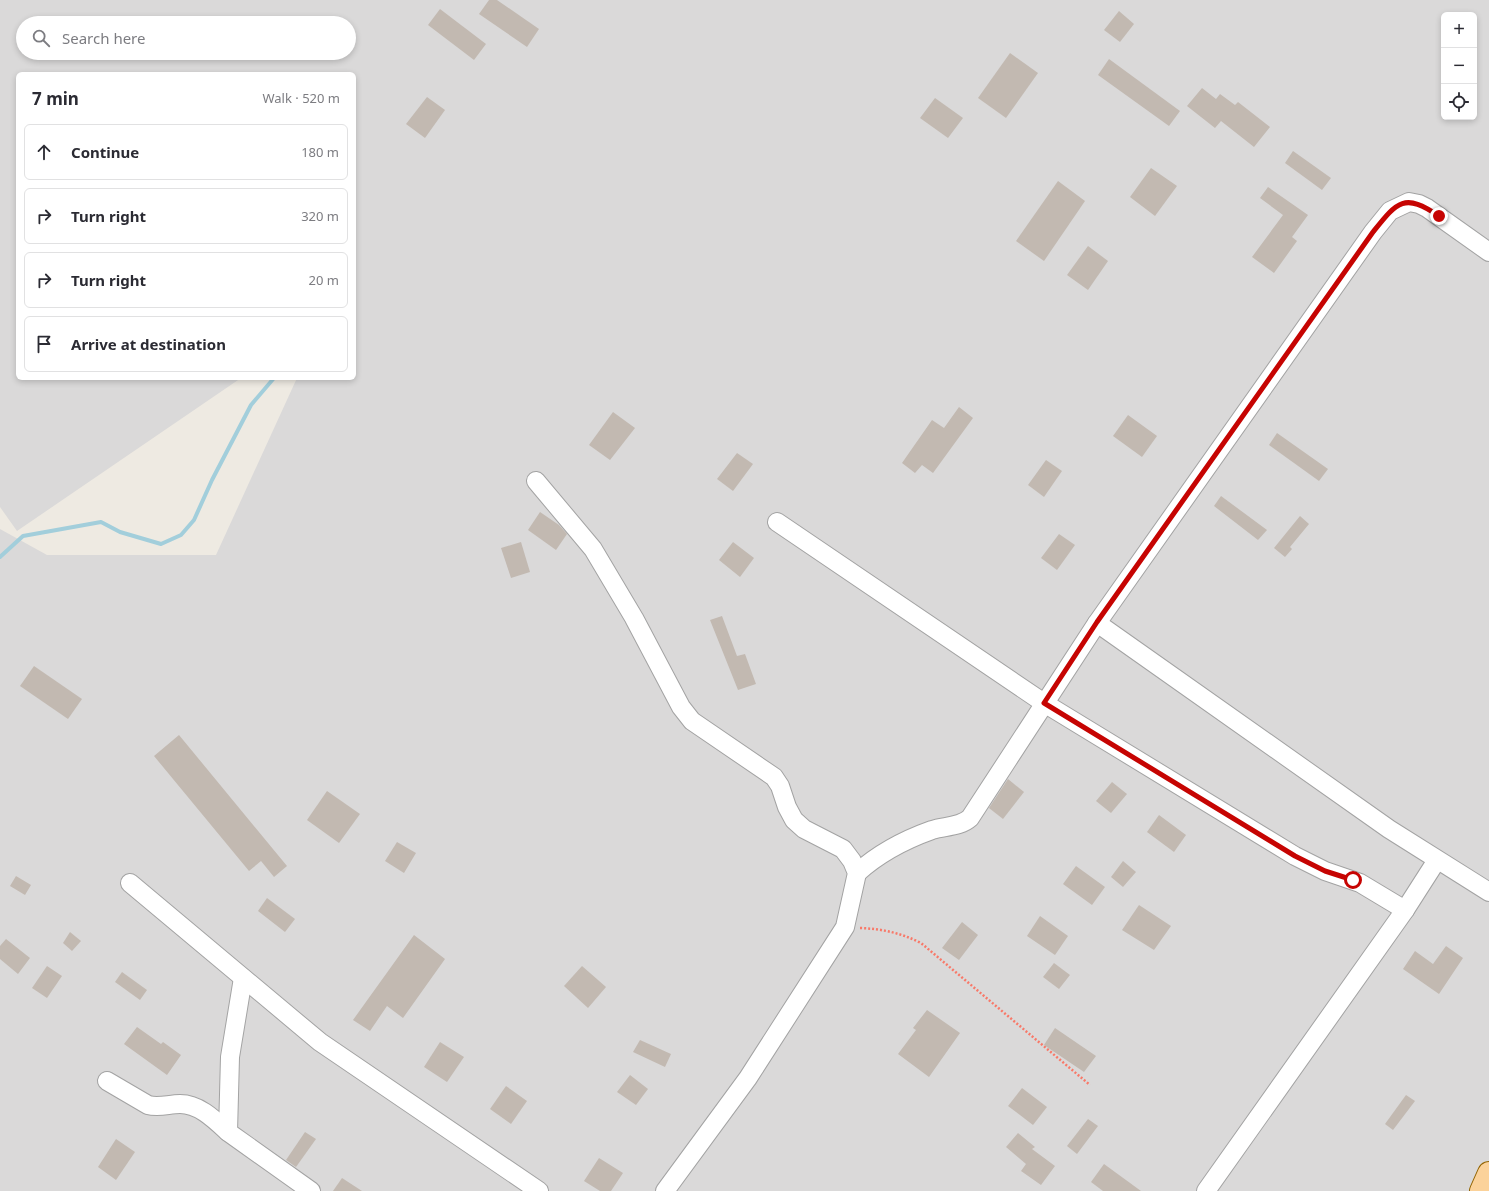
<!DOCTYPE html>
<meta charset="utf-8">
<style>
body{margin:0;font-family:"Noto Sans",sans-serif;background:#f7f7f7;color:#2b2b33}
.controls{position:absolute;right:12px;top:12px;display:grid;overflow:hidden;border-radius:6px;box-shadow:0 2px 6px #0003}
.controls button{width:36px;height:36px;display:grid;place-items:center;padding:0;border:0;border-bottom:1px solid #e1e1e2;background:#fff;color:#2b2b33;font:20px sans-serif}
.stop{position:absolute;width:12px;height:12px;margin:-9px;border:3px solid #c60402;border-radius:50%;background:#fff}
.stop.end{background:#c60402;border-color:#fff;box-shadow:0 1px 4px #0008}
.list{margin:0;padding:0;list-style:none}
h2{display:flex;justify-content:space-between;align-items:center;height:52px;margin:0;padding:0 16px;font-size:17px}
h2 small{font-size:13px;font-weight:400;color:#7c7c81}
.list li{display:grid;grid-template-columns:26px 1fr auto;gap:12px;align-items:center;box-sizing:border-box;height:56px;margin:0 8px 8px;padding:0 8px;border:1px solid #e1e1e2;border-radius:6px}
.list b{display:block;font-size:15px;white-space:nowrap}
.list em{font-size:13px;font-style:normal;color:#7c7c81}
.icon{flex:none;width:22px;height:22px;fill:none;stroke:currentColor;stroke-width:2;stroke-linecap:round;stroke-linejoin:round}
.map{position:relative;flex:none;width:1489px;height:1191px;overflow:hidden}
.search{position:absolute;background:#fff;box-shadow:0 2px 6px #0003;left:16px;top:16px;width:340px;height:44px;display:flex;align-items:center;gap:10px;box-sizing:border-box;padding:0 14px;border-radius:22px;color:#7c7c81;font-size:15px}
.panel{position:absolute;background:#fff;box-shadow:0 2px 6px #0003;left:16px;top:72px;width:340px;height:308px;border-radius:6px}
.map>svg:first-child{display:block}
.residential{fill:#dad9d9;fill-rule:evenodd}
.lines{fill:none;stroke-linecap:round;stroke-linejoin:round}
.stream{stroke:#a2cedb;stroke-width:4}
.building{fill:#c2b9b1}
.minor-casing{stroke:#a3a3a3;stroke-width:20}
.major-casing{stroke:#936402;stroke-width:24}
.path{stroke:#f87969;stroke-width:2.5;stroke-dasharray:2 2;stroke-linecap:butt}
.minor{stroke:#fff;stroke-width:18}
.major{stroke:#fbd29a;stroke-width:22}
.route{stroke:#c60402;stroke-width:5}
</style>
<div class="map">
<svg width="1489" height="1191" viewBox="0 0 1489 1191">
<rect width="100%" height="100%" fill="#eeeae2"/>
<path class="residential" d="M0 0H1489V1191H0V529L47 555H216L297 378H354V74H18V378H241L17 531 0 507ZM1444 15H1474V117H1444ZM23 23H349V53H23Z"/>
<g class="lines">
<path class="stream" d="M0 557 23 536 101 522 120 532 161 544 181 535 194 520 212 480 251 405 274 378"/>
</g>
<g class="building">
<path d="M489 0H497L539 29 527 47 479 14Z"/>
<path d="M440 9 486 44 474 60 428 25Z"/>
<path d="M1119 11 1134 24 1120 42 1104 30Z"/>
<path d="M1010 53 1038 73 1006 118 978 98Z"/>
<path d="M1109 59 1180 111 1169 126 1098 75Z"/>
<path d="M1202 88 1216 99 1220 94 1235 105 1238 102 1270 127 1254 147 1221 121 1215 128 1187 106Z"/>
<path d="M427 97 445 110 425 138 406 124Z"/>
<path d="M935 98 963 118 948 138 920 118Z"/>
<path d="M1293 151 1331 178 1322 190 1285 163Z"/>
<path d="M1151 168 1177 186 1155 216 1130 197Z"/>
<path d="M1058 181 1085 201 1044 261 1016 241Z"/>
<path d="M1268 187 1308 215 1292 237 1297 241 1274 273 1252 257 1283 215 1260 198Z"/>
<path d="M1088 246 1108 261 1088 290 1067 275Z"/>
<path d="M959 407 973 418 933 473 922 465 915 473 902 463 932 420 944 428Z"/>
<path d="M613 412 635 428 610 460 589 445Z"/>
<path d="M1128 415 1157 436 1142 457 1113 436Z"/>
<path d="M1277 433 1328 469 1319 481 1269 445Z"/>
<path d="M737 453 753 464 733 491 717 479Z"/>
<path d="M1046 460 1062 471 1044 497 1028 485Z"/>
<path d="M1221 496 1267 530 1258 540 1214 506Z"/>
<path d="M540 512 559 525 567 534 556 550 528 530Z"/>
<path d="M1300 516 1309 524 1290 547 1292 549 1285 557 1274 548Z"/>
<path d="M1059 534 1075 545 1057 570 1041 558Z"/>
<path d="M521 542 530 572 511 578 501 548Z"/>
<path d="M733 542 754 558 740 577 719 560Z"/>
<path d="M722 616 737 656 745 654 756 684 738 690 710 620Z"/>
<path d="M34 666 82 699 68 719 20 686Z"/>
<path d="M179 735 287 866 274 877 261 861 249 871 154 756Z"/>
<path d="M1008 779 1024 792 1003 819 989 808Z"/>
<path d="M1112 782 1127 794 1111 813 1096 801Z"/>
<path d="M327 791 360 814 339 843 307 820Z"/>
<path d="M1159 815 1186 835 1174 852 1147 832Z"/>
<path d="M397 842 416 853 404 873 385 861Z"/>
<path d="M1123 861 1136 872 1123 887 1111 877Z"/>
<path d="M1076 866 1105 887 1092 905 1063 884Z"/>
<path d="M16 876 31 885 25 895 10 886Z"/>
<path d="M267 898 295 919 285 932 258 911Z"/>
<path d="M1139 905 1171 926 1154 950 1122 930Z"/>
<path d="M1040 916 1068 936 1055 955 1027 936Z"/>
<path d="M962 922 978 935 959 960 942 948Z"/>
<path d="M70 932 81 941 72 951 63 943Z"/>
<path d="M414 935 445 959 403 1018 387 1006 370 1031 353 1020Z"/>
<path d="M6 939 30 958 18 974 0 959V946Z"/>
<path d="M1446 946 1463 958 1439 994 1403 969 1415 951 1433 964Z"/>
<path d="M1054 963 1070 975 1059 989 1043 977Z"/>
<path d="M47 966 62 976 47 998 32 988Z"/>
<path d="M582 966 606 987 588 1008 564 986Z"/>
<path d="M122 972 147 990 140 1000 115 982Z"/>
<path d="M927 1010 960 1033 929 1077 898 1054 916 1030 913 1028Z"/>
<path d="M137 1027 161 1044 163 1042 181 1055 167 1075 124 1044Z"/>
<path d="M1055 1028 1096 1056 1084 1072 1044 1045Z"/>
<path d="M640 1040 671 1054 665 1067 633 1052Z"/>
<path d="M440 1042 464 1057 447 1082 424 1067Z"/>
<path d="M630 1075 648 1089 636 1105 617 1092Z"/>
<path d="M506 1086 527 1101 511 1124 490 1109Z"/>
<path d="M1022 1088 1047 1107 1033 1125 1008 1106Z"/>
<path d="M1406 1095 1415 1101 1393 1130 1385 1124Z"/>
<path d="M1088 1119 1098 1126 1077 1154 1067 1146Z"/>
<path d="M305 1132 316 1139 296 1167 286 1160Z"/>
<path d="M1018 1133 1035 1147 1032 1149 1055 1166 1041 1185 1021 1171 1026 1164 1006 1147Z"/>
<path d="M116 1139 135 1152 116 1180 98 1167Z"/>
<path d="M599 1158 623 1173 611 1191H600L584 1181Z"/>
<path d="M1104 1164 1141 1191H1103L1091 1182Z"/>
<path d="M342 1178 362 1191H333Z"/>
</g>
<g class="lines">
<defs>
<g id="minor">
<path d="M536 481 593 549 634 618 681 707 692 721 774 777 780 786 787 807 794 820 804 829 843 849 852 861 857 873 845 927 748 1078 665 1191"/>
<path d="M777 522 1044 703 1295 856 1325 871 1360 883 1405 910"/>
<path d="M1097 623 1389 829 1489 892"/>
<path d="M857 873C879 853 904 840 932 830 945 826 960 827 970 818L1097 623 1373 232 1390 211 1409 202 1419 204 1427 208 1489 252"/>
<path d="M130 883 320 1042 539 1191"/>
<path d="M243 978 230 1057 228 1132 311 1191"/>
<path d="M107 1081 148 1105C159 1108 169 1104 180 1104 199 1104 214 1119 228 1132"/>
<path d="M1206 1191 1405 910 1437 860"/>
</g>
<path id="major" d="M1481 1191 1489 1173"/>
</defs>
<use href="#minor" class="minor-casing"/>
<use href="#major" class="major-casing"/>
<path class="path" d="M860 928C883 929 901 933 921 943L1090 1085"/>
<use href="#minor" class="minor"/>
<use href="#major" class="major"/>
</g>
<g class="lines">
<path class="route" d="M1353 880 1325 871 1295 856 1044 703 1097 622 1373 232C1397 202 1404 192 1439 216"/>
</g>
</svg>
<div class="controls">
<button>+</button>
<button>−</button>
<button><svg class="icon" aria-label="locate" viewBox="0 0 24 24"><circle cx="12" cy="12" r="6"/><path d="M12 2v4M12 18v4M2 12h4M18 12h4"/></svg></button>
</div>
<div class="stop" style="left:1353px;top:880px"></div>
<div class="stop end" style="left:1439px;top:216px"></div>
<div class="search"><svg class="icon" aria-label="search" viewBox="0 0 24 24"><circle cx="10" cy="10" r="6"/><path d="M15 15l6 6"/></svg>Search here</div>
<section class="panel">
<h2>7 min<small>Walk · 520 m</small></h2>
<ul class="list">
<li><svg class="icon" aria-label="ahead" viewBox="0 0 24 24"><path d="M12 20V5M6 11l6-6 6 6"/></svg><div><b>Continue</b></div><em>180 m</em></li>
<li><svg class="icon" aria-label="right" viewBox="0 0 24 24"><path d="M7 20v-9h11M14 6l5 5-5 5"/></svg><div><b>Turn right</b></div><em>320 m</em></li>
<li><svg class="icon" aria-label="right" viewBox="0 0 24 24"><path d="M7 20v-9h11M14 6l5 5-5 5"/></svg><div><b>Turn right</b></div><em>20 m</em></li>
<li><svg class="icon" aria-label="arrive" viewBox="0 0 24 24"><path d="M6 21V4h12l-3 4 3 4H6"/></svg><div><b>Arrive at destination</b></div></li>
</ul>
</section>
</div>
